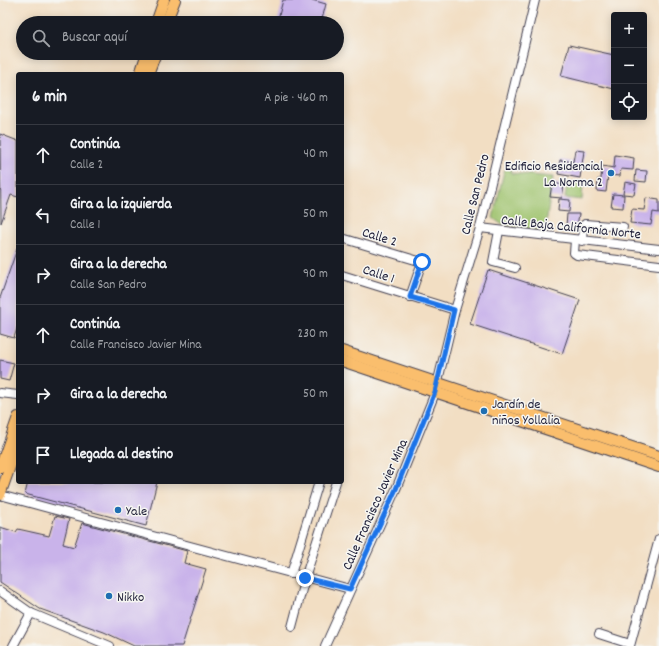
<!DOCTYPE html>
<html lang="es">
<meta charset="utf-8">
<style>
body{margin:0;font-family:Dekko,sans-serif;background:#242831;color:#f1f3f6}
.controls{position:absolute;right:12px;top:12px;display:grid;overflow:hidden;border-radius:4px;box-shadow:0 2px 10px #0003}
.controls button{width:36px;height:36px;display:grid;place-items:center;padding:0;border:0;border-bottom:1px solid #363941;background:#171b24;color:#f1f3f6;font:20px sans-serif}
.stop{position:absolute;width:12px;height:12px;margin:-9px;border:3px solid #1a73e8;border-radius:50%;background:#fff}
.stop.end{background:#1a73e8;border-color:#fff;box-shadow:0 1px 4px #0008}
.list{margin:0;padding:0;list-style:none}
h2{display:flex;justify-content:space-between;align-items:center;height:52px;margin:0;padding:0 16px;font-size:17px}
h2 small{font-size:13px;font-weight:400;color:#9ea1a6}
.list li{display:grid;grid-template-columns:26px 1fr auto;gap:12px;align-items:center;box-sizing:border-box;height:60px;padding:0 16px;border-top:1px solid #363941}
.list b{display:block;font-size:15px;white-space:nowrap}
.list p{margin:0;font-size:13px;white-space:nowrap;color:#9ea1a6}
.list em{font-size:13px;font-style:normal;color:#9ea1a6}
.icon{flex:none;width:22px;height:22px;fill:none;stroke:currentColor;stroke-width:2;stroke-linecap:round;stroke-linejoin:round}
.map{position:relative;flex:none;width:659px;height:646px;overflow:hidden}
.search{position:absolute;background:#171b24;box-shadow:0 2px 10px #0003;left:16px;top:16px;width:328px;height:44px;display:flex;align-items:center;gap:10px;box-sizing:border-box;padding:0 14px;border-radius:22px;color:#9ea1a6;font-size:15px}
.panel{position:absolute;background:#171b24;box-shadow:0 2px 10px #0003;left:16px;top:72px;width:328px;height:412px;border-radius:4px}
.map>svg:first-child{display:block}
.green{fill:#9ec26c;stroke:#607254}
.building{fill:#c9b3ea}
.lines{fill:none;stroke-linecap:round;stroke-linejoin:round}
.minor-casing{stroke:#413e4f;stroke-width:10}
.major-casing{stroke:#413e4f;stroke-width:12}
.minor{stroke:#fff;stroke-width:8}
.major{stroke:#fabe6d;stroke-width:10}
.route{stroke:#1a73e8;stroke-width:5}
.poi-dot{fill:#1f6fb2;stroke:#f6f6f2;stroke-width:1.5}
.labels{text-anchor:middle;stroke-width:3;stroke-linejoin:round;paint-order:stroke}
.poi-label{font-size:14px;fill:#22223b;stroke:#f6f6f2;text-anchor:start}
.street-label{font-size:14px;fill:#22223b;stroke:#f6f6f2}
</style>
<div class="map">
<svg width="659" height="646" viewBox="0 0 659 646">
<rect width="100%" height="100%" fill="#f6f6f2"/>
<filter id="ink" filterUnits="userSpaceOnUse"><feTurbulence type="fractalNoise" baseFrequency=".025" numOctaves="2"/><feDisplacementMap in="SourceGraphic" scale="8" xChannelSelector="R" yChannelSelector="G"/><feConvolveMatrix kernelMatrix="1 2 1 2 8 2 1 2 1" color-interpolation-filters="sRGB"/></filter>
<filter id="wash" filterUnits="userSpaceOnUse"><feTurbulence type="fractalNoise" baseFrequency=".012" numOctaves="4" result="noise"/><feDisplacementMap in="SourceGraphic" scale="16" xChannelSelector="R" yChannelSelector="G"/><feGaussianBlur stdDeviation="0.9" result="paint"/><feColorMatrix in="noise" values="0 0 0 0 0 0 0 0 0 0 0 0 0 0 0 0 0 1.4 0 .05"/><feComposite in="paint" operator="in"/></filter>
<g filter="url(#wash)">
<rect width="100%" height="100%" fill="#f2dec3"/>
<g class="green">
<path d="M511 165V173L553 177 545 231 501 224 493 218 504 171Z"/>
<path d="M567 183 583 184 582 200 565 198Z"/>
</g>
<g id="blocks">
<g class="building">
<path d="M283 0H312L326 4 321 23H277Z"/>
<path d="M569 45 614 55V89L561 76Z"/>
<path d="M0 134 18 141V197L11 195 1 223Z"/>
<path d="M575 150 584 151 580 178 558 174 560 160 573 162Z"/>
<path d="M615 155 634 158 633 170 621 169 620 176 608 175 606 192 597 191 598 179H601L602 166 614 168Z"/>
<path d="M636 170 647 171 646 182 635 181Z"/>
<path d="M625 182 636 184 634 195 623 194Z"/>
<path d="M552 183 564 185 562 198 550 197Z"/>
<path d="M613 194 624 195 623 208 611 207Z"/>
<path d="M646 198 659 200V213L653 212 651 225 630 223 632 209 644 210Z"/>
<path d="M559 199 570 200 569 212 558 211Z"/>
<path d="M567 214H579L577 226H566Z"/>
<path d="M17 249 18 325 14 338 0 334V298Z"/>
<path d="M488 270 580 300 562 354 470 324Z"/>
<path d="M0 360 14 363 9 381 0 379Z"/>
<path d="M28 482H157L146 526 25 494Z"/>
<path d="M55 516 69 519 63 544 74 547 82 523 187 551 184 563 206 569 182 646H134L104 632 40 609 0 582V527L16 532 18 529 49 536Z"/>
</g>
</g>
</g>
<g filter="url(#ink)">
<use href="#blocks" fill-opacity="0" stroke="#413e4f" stroke-width="1"/>
<g class="lines">
<defs>
<g id="minor">
<path d="M480 228 659 249"/>
<path d="M499 231 493 262 515 268"/>
<path d="M342 238 422 262 410 297"/>
<path d="M575 240 574 253 577 255 659 265"/>
<path d="M582 241 583 226 585 224 623 227"/>
<path d="M342 275 455 310"/>
<path d="M0 393 18 395"/>
<path d="M0 495 350 589"/>
<path d="M291 574 319 482"/>
<path d="M0 591 31 613 110 646"/>
<path d="M292 627 305 578 336 482"/>
<path d="M599 634 630 644"/>
<path d="M13 646 31 613"/>
<path d="M325 646 396 489 435 393 455 310 480 228 535 0"/>
<path d="M630 646 659 539"/>
</g>
<g id="major">
<path d="M156 23 164 0"/>
<path d="M166 23 175 0"/>
<path d="M140 74 147 53"/>
<path d="M148 74 156 53"/>
<path d="M342 351 659 456"/>
<path d="M342 361 659 467"/>
<path d="M0 468 18 417"/>
<path d="M0 495 18 444"/>
</g>
</defs>
<use href="#minor" class="minor-casing"/>
<use href="#major" class="major-casing"/>
<use href="#minor" class="minor"/>
<use href="#major" class="major"/>
</g>
</g>
<g class="lines" filter="url(#ink)">
<path class="route" d="M305 578 350 589 396 489 435 392 454 310 410 297 422 262"/>
</g>
<g class="poi-dot">
<circle cx="611" cy="173" r="4"/>
<circle cx="484" cy="411" r="4"/>
<circle cx="118" cy="510" r="4"/>
<circle cx="109" cy="596" r="4"/>
</g>
<g class="labels">
<g class="poi-label">
<text x="603" y="170" text-anchor="end">Edificio Residencial<tspan x="603" dy="16">La Norma 2</tspan></text>
<text x="492" y="408">Jardín de<tspan x="492" dy="16">niños Yollalia</tspan></text>
<text x="126" y="515">Yale</text>
<text x="117" y="601">Nikko</text>
</g>
<g class="street-label">
<text transform="translate(474 194) rotate(-76)" y="5">Calle San Pedro</text>
<text transform="translate(571 226) rotate(6)" y="5">Calle Baja California Norte</text>
<text transform="translate(380 236) rotate(17)" y="5">Calle 2</text>
<text transform="translate(379 273) rotate(18)" y="5">Calle 1</text>
<text transform="translate(374 504) rotate(-66)" y="5">Calle Francisco Javier Mina</text>
</g>
</g>
</svg>
<div class="controls">
<button>+</button>
<button>−</button>
<button><svg class="icon" aria-label="locate" viewBox="0 0 24 24"><circle cx="12" cy="12" r="6"/><path d="M12 2v4M12 18v4M2 12h4M18 12h4"/></svg></button>
</div>
<div class="stop" style="left:422px;top:262px"></div>
<div class="stop end" style="left:305px;top:578px"></div>
<div class="search"><svg class="icon" aria-label="search" viewBox="0 0 24 24"><circle cx="10" cy="10" r="6"/><path d="M15 15l6 6"/></svg>Buscar aquí</div>
<section class="panel">
<h2>6 min<small>A pie · 460 m</small></h2>
<ul class="list">
<li><svg class="icon" aria-label="ahead" viewBox="0 0 24 24"><path d="M12 20V5M6 11l6-6 6 6"/></svg><div><b>Continúa</b><p>Calle 2</p></div><em>40 m</em></li>
<li><svg class="icon" aria-label="left" viewBox="0 0 24 24"><path d="M17 20v-9H6M10 6l-5 5 5 5"/></svg><div><b>Gira a la izquierda</b><p>Calle 1</p></div><em>50 m</em></li>
<li><svg class="icon" aria-label="right" viewBox="0 0 24 24"><path d="M7 20v-9h11M14 6l5 5-5 5"/></svg><div><b>Gira a la derecha</b><p>Calle San Pedro</p></div><em>90 m</em></li>
<li><svg class="icon" aria-label="ahead" viewBox="0 0 24 24"><path d="M12 20V5M6 11l6-6 6 6"/></svg><div><b>Continúa</b><p>Calle Francisco Javier Mina</p></div><em>230 m</em></li>
<li><svg class="icon" aria-label="right" viewBox="0 0 24 24"><path d="M7 20v-9h11M14 6l5 5-5 5"/></svg><div><b>Gira a la derecha</b></div><em>50 m</em></li>
<li><svg class="icon" aria-label="arrive" viewBox="0 0 24 24"><path d="M6 21V4h12l-3 4 3 4H6"/></svg><div><b>Llegada al destino</b></div></li>
</ul>
</section>
</div>
